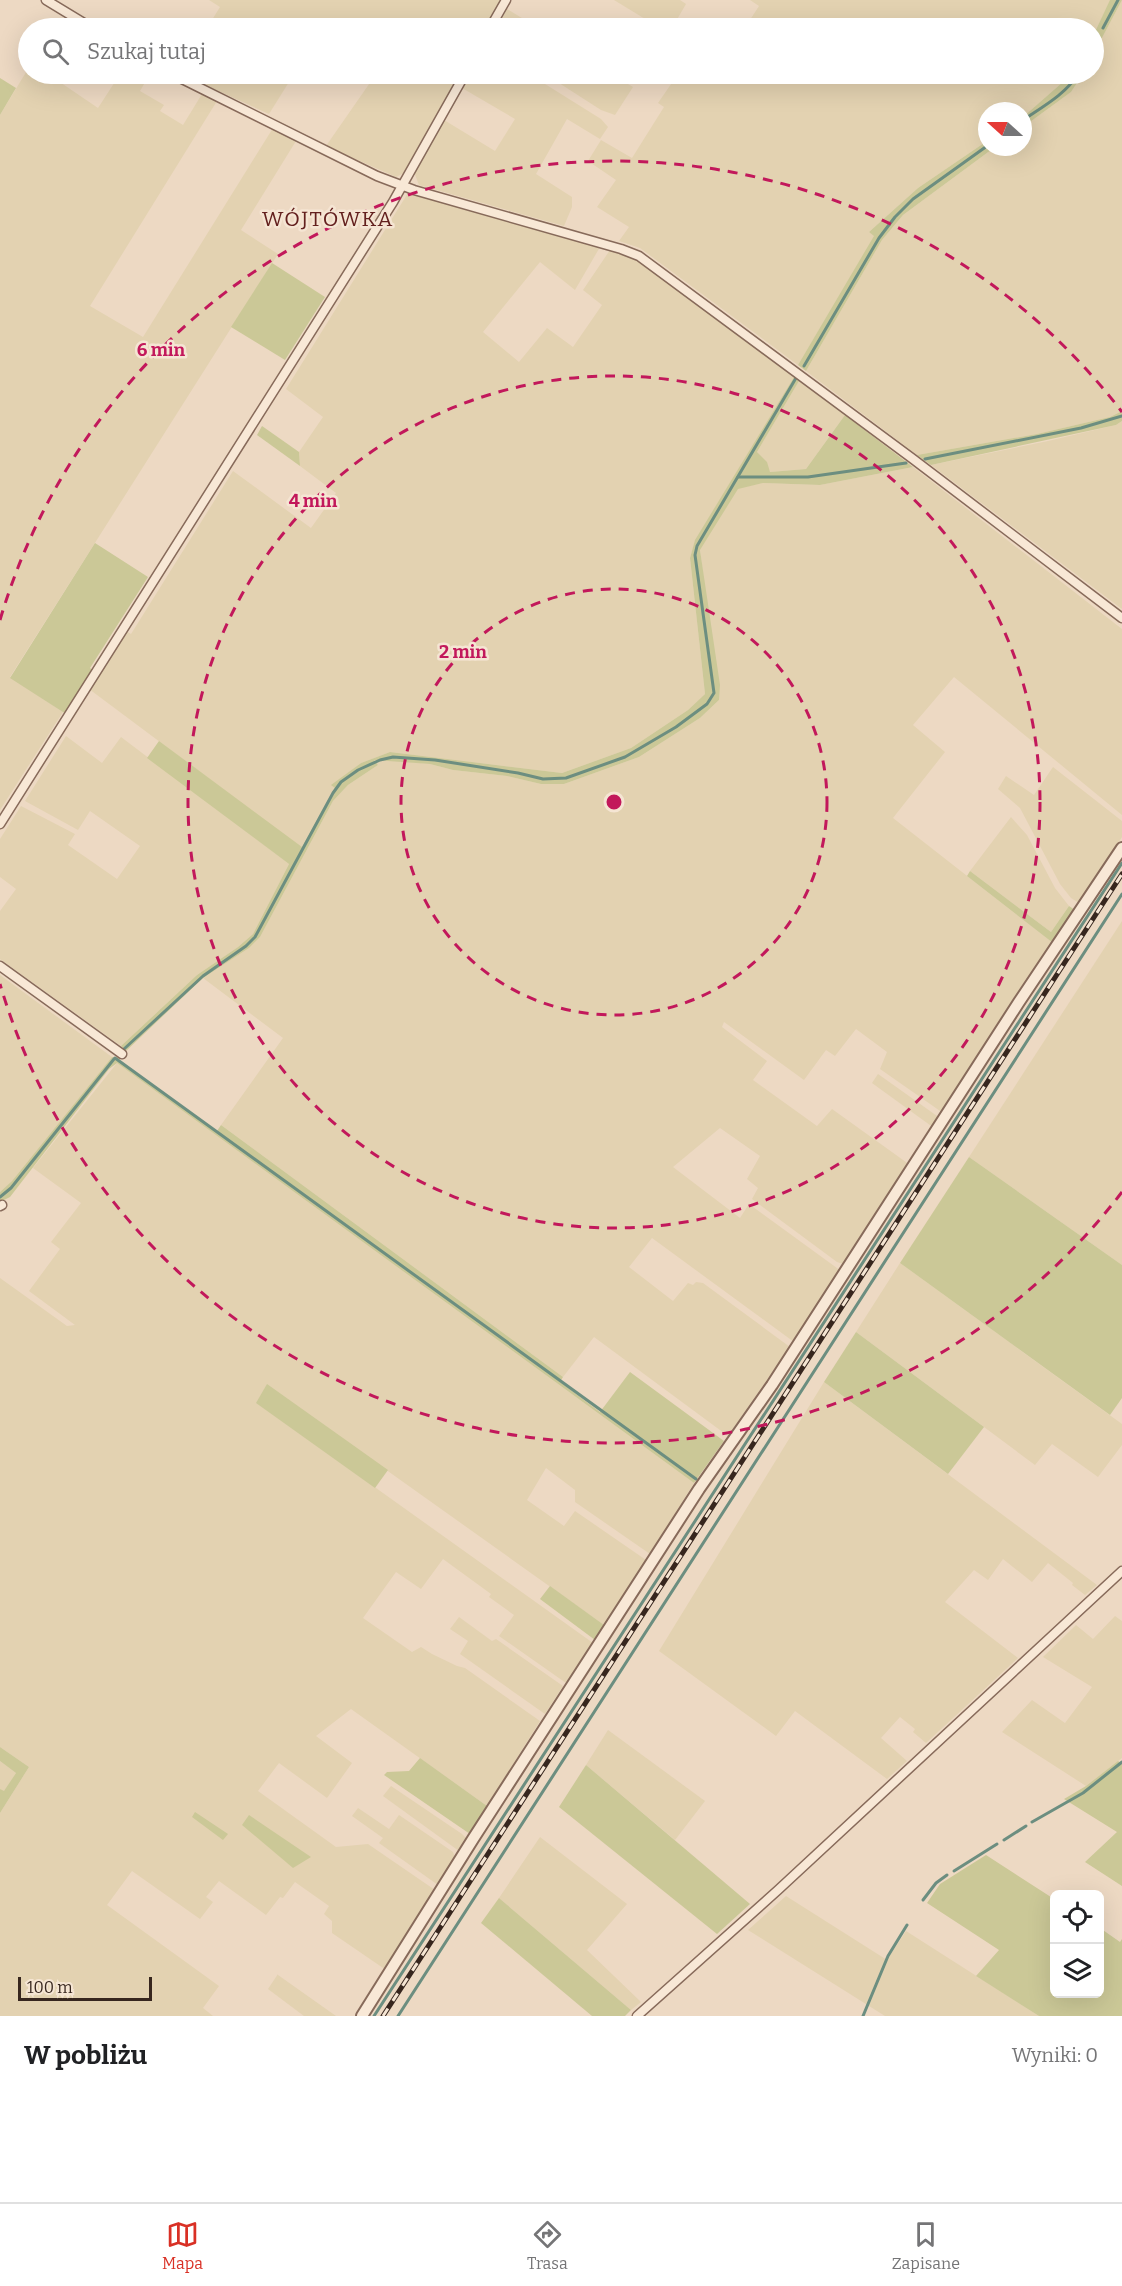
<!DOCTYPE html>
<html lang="pl">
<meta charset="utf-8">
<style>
body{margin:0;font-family:Bitter,serif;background:#f6f6f6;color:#202124}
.controls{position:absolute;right:18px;bottom:18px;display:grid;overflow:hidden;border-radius:9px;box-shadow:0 6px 24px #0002}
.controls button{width:54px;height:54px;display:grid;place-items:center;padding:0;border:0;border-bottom:2px solid #e0e0e0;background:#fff;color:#202124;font:30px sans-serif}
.compass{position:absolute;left:978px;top:102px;width:54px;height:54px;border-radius:50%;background:#fff;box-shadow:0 6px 24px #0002;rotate:291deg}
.scale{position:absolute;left:18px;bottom:15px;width:134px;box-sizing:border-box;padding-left:6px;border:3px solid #37261e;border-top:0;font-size:16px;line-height:21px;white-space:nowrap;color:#37261e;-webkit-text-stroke:4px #f5e5d3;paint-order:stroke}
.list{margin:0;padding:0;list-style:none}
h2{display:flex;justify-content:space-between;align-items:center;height:78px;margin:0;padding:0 24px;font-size:26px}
h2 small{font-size:20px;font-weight:400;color:#757577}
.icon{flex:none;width:33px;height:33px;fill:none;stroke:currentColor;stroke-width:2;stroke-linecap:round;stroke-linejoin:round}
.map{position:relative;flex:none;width:1122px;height:2016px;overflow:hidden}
.search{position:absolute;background:#fff;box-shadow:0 6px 24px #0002;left:18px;right:18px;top:18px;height:66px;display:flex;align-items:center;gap:15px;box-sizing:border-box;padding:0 21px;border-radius:33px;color:#757577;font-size:22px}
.sheet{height:186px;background:#fff}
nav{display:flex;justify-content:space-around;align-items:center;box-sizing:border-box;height:84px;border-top:2px solid #e0e0e0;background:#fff;font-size:16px;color:#757577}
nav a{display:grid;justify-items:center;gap:3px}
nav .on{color:#d93025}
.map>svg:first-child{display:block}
.farmland{fill:#e3d2b1}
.green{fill:#cbc897}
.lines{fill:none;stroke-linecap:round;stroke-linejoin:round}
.stream{stroke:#6c8e80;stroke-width:3}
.minor-casing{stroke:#876a5a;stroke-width:11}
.tertiary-casing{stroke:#876a5a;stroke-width:14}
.minor{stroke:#f8e8d6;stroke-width:8}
.tertiary{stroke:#f8e8d6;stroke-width:10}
.rail-casing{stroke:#37261e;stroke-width:5}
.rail{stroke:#f5e5d3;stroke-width:3;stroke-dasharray:9;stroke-linecap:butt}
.ring{fill:none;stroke:#c2185b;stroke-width:3;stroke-dasharray:10 8}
.labels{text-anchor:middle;stroke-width:5;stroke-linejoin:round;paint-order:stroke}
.quarter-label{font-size:21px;letter-spacing:1.5px;fill:#63201e;stroke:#f5e5d3}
.centre{fill:#c2185b;stroke:#f5e5d3;stroke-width:3}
.ring-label{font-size:18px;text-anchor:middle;font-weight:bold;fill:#c2185b;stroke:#f5e5d3;stroke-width:5;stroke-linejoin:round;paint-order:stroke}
</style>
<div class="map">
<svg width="1122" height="2016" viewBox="0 0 1122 2016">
<rect width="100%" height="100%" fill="#edd9c3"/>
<g class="farmland">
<path d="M209 0H502L486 28H207L220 7Z"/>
<path d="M614 0H680L686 4 672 28H660Z"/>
<path d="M750 0H1110V2L1094 34V28H741L746 26 759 6Z"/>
<path d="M1122 0V411L1110 417 1037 434 917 455 806 371 882 240 903 215 995 147H1023V127L1071 92 1083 74H1094V53Z"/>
<path d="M507 9 538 28H496Z"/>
<path d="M28 69V74H48L98 108 120 74H150L140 91 164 105 160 111 183 125 202 94 217 101 90 306 143 337 273 128 296 141 241 230 278 254 10 677 63 712 0 810V115Z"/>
<path d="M181 74H294L269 114Z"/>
<path d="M369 74H461L406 172 396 177 326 146 374 77Z"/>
<path d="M471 74H529L601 119 608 127 600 139 567 119 536 174 572 197V207L564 226 419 185 414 172 444 120 495 151 515 119 462 88Z"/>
<path d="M545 74H611L633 87 615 115 601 110Z"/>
<path d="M678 74H1072L1023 117V111H987V141L918 188 869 232 875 236 798 365 640 248 619 241 629 227 597 207 616 180 588 161 601 140 632 158 664 107 658 103Z"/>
<path d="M408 193 600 247 575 290 540 262 483 332 519 362 547 328 573 347 602 305 583 290 610 250 634 256 794 377 695 541 690 558 705 694 688 710 631 748 562 773 390 752 361 763 332 785 335 788 302 848 89 689 126 631 131 634 233 471 311 528 336 493 300 466 299 452 323 417 286 389Z"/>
<path d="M799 381 845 415 806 469 770 472 757 452Z"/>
<path d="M1122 421V609L931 465 1048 441 1116 425Z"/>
<path d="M913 467 1122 629V815L954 677 913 725 945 752 893 818 1053 943 943 1113 880 1069 887 1052 856 1029 835 1056 826 1050 804 1080 724 1022 722 1027 767 1061 753 1080 817 1126 832 1109 910 1165 846 1265 837 1262 752 1199 758 1188 747 1179 760 1156 720 1128 673 1167 740 1218 749 1204 841 1271 794 1342 652 1238 629 1267 673 1301 688 1283 693 1285 696 1282 703 1283 790 1347 728 1436 594 1337 563 1377 221 1125 283 1038 203 978 249 948 260 937 333 801 348 785 378 765 373 761 377 759 430 764 453 770 507 776 541 784H564L639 757 700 718 719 700 700 549 738 488 763 483 820 485Z"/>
<path d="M66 736 102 763 121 737 289 864 253 934 238 947 197 975 121 1046 0 959V911L16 889 0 877V839L21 806 75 834 68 845 117 879 140 846 90 811 78 830 25 801Z"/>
<path d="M1053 767 1122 821V837L1079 903 1071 898 1060 884 1020 808 998 789 1006 776 1034 795Z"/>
<path d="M1011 817 1027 835 1055 888 1069 906 1051 932 970 871Z"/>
<path d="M1122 921V1265L969 1157Z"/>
<path d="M0 975 112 1057 12 1181 0 1192Z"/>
<path d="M117 1063 694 1483 650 1554 575 1502V1490L546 1468 527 1500 564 1526 575 1511 646 1560 604 1625 267 1385 257 1403 593 1643 566 1683 499 1636 514 1615 489 1597 491 1594 443 1559 421 1589 396 1572 363 1618 412 1652 421 1647 432 1654 457 1666 465 1668 540 1721 487 1806 351 1709 316 1736 352 1763 327 1798 279 1763 258 1791 336 1847 368 1844 435 1890 386 1970 332 1933V1921L324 1914 329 1906 295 1882 283 1898 280 1897 266 1915 219 1881 206 1897 213 1902 200 1919 132 1871 107 1905 219 1986 203 2008 213 2016H0V1813L29 1767 0 1747V1278L67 1326 75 1325 29 1291 60 1249 51 1242 81 1203 33 1168Z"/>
<path d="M878 1074 937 1116 940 1119 934 1128 872 1083Z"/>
<path d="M900 1263 1122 1424V1445L1098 1477 1052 1444 1035 1465 856 1332Z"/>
<path d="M824 1382 1097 1585 1085 1595 1072 1585 1073 1583 1048 1563 1032 1582 1003 1559 988 1580 974 1570 945 1602 1018 1658 926 1743 913 1732 915 1729 900 1717 881 1738 907 1761 887 1779 795 1711 776 1736 659 1651Z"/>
<path d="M1115 1616 1122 1621V1758L1086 1786 1002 1732 1032 1700 1065 1723 1092 1687 1043 1657 1076 1625 1093 1639Z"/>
<path d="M459 1617 492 1641 496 1639 563 1686 545 1714 460 1654 468 1641 450 1629Z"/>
<path d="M608 1730 705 1801 675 1840 586 1765Z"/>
<path d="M0 1761 16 1773 4 1792 0 1789Z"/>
<path d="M391 1786 462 1834 467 1839 459 1851 383 1796Z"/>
<path d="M358 1808 389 1829 399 1815 453 1852 455 1858 438 1885 379 1843 383 1838 352 1816Z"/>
<path d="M540 1837 627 1904 587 1950 641 2002 631 2010 499 1898Z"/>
<path d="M786 1896 887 1960 906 1931 1039 2016H885L748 1930Z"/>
<path d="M278 1974V1975L336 2016H304L268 1989Z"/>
</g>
<g class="green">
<path d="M1110 0H1122L1094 53V34Z"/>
<path d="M1072 74H1083L1071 92 1023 127V117Z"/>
<path d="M0 78 16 88 0 115Z"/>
<path d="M987 141V147H995L903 215 882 240 806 371 798 365 874 236 869 232 918 188Z"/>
<path d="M272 263 325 297 285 360 231 327Z"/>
<path d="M794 377 799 381 757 452 767 462 770 472 806 469 845 415 913 467 820 485 763 483 738 489 700 550 720 685 719 700 700 718 639 757 564 784H541L507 776 453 770 430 764 374 760 378 765 348 785 333 801 260 937 249 948 203 978 126 1051 121 1046 197 975 238 947 253 934 289 864 147 758 159 741 302 847 335 788 331 785 361 763 390 752 562 773 631 748 688 710 705 694 690 558 695 540Z"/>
<path d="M1122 411V421L1116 425 931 465 917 455 1037 434 1110 417Z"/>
<path d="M262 426 299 452 300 466 257 435Z"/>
<path d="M95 543 148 577 90 668 94 671 66 714 10 678Z"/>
<path d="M970 871 1051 932 1069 906 1075 910 1053 943 967 876Z"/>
<path d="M118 1055 121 1057 119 1061 217 1131 221 1125 563 1377 560 1382 600 1412 630 1372 724 1441 694 1483 117 1063 109 1069 10 1197 0 1202V1192L12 1181 112 1057 116 1058Z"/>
<path d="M969 1157 1122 1265V1398L1110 1415 900 1263Z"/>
<path d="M856 1332 984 1427 948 1474 824 1382Z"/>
<path d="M267 1384 388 1470 375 1488 256 1403Z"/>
<path d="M550 1586 604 1625 595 1640 540 1599Z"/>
<path d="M0 1747 29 1767 0 1813V1789L4 1791 16 1773 0 1761Z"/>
<path d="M420 1758 487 1806 470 1834 384 1775 387 1772 409 1771Z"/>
<path d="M1118 1761 1122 1764V1886L1085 1862 1117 1832 1064 1799 1086 1786Z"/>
<path d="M586 1765 750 1904 717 1934 559 1807Z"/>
<path d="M195 1812 228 1834 223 1840 192 1817Z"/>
<path d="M249 1815 311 1857 293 1868 242 1825Z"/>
<path d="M986 1855 1054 1899V1994H1100V1928L1120 1942 1122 1939V2016H1039L976 1976 999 1950 927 1903 940 1884Z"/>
<path d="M499 1898 631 2010 625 2016H592L481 1923Z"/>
</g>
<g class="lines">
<g class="stream">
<path d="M1103 28 1118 0"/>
<path d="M1094 45 1096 41"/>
<path d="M1023 120C1042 107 1066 94 1078 74"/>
<path d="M804 366 879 238 895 217 913 199 987 146"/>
<path d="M925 459 1081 428 1122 416"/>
<path d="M738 477H808L906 463"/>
<path d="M124 1049 203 976 246 946 255 937 333 793 341 782 358 770 380 760 393 757 435 760 518 773 543 779 566 778 625 757 676 727 707 704 714 693 695 555 697 546 796 378"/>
<path d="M115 1058 696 1479"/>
<path d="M0 1197 11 1188 114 1059"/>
<path d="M1032 1822 1083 1793 1122 1762"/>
<path d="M1004 1840 1026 1826"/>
<path d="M954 1871 997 1844"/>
<path d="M923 1900 936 1883 947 1875"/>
<path d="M374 2016 1122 863"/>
<path d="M398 2016 1122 894"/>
<path d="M863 2016 888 1956 907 1925"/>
</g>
<defs>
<g id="minor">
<path d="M46 0 92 28"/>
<path d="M490 28 506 0"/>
<path d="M172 74 377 176 414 190 621 249 639 256 913 459 1122 618"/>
<path d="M0 824 393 202 465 74"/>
<path d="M0 966 122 1054"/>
<path d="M0 1206 2 1205"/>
<path d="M637 2016 778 1890 1122 1571"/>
</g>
<path id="tertiary" d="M362 2016 473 1839 699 1489 772 1385 1019 1002 1122 848"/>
</defs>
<use href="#minor" class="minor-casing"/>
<use href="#tertiary" class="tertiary-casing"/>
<use href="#minor" class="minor"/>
<use href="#tertiary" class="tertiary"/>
<defs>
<path id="rail" d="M383 2016 1122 874"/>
</defs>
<use href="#rail" class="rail-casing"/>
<use href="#rail" class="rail"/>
</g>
<g class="ring">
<circle cx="614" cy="802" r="213"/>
<circle cx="614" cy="802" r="426"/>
<path d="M1122 1192A640 640 0 0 1 0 984M0 620A640 640 0 0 1 1122 412"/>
</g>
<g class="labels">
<g class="quarter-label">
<text x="328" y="226">WÓJTÓWKA</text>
</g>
</g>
<circle cx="614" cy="802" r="9" class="centre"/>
<g class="ring-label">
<text x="161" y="356">6 min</text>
<text x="313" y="507">4 min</text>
<text x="463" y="658">2 min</text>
</g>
</svg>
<div class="controls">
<button><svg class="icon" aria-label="locate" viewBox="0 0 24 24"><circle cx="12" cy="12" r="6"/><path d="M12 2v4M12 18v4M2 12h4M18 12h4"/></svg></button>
<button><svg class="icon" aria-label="layers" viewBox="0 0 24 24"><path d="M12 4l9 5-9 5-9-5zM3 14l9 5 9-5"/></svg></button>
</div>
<svg class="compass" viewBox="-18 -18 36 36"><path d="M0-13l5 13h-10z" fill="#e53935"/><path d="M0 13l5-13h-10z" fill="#757577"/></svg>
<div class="scale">100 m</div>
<div class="search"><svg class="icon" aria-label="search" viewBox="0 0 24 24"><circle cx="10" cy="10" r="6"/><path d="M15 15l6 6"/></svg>Szukaj tutaj</div>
</div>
<section class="sheet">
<h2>W pobliżu<small>Wyniki: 0</small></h2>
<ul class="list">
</ul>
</section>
<nav>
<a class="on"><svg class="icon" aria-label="map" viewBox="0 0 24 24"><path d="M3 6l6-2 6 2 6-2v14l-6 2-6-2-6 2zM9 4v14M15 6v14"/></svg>Mapa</a>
<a><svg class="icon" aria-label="directions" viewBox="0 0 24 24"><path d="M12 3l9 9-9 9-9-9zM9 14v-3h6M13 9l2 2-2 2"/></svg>Trasa</a>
<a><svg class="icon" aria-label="saved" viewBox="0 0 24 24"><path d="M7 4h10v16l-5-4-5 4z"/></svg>Zapisane</a>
</nav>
